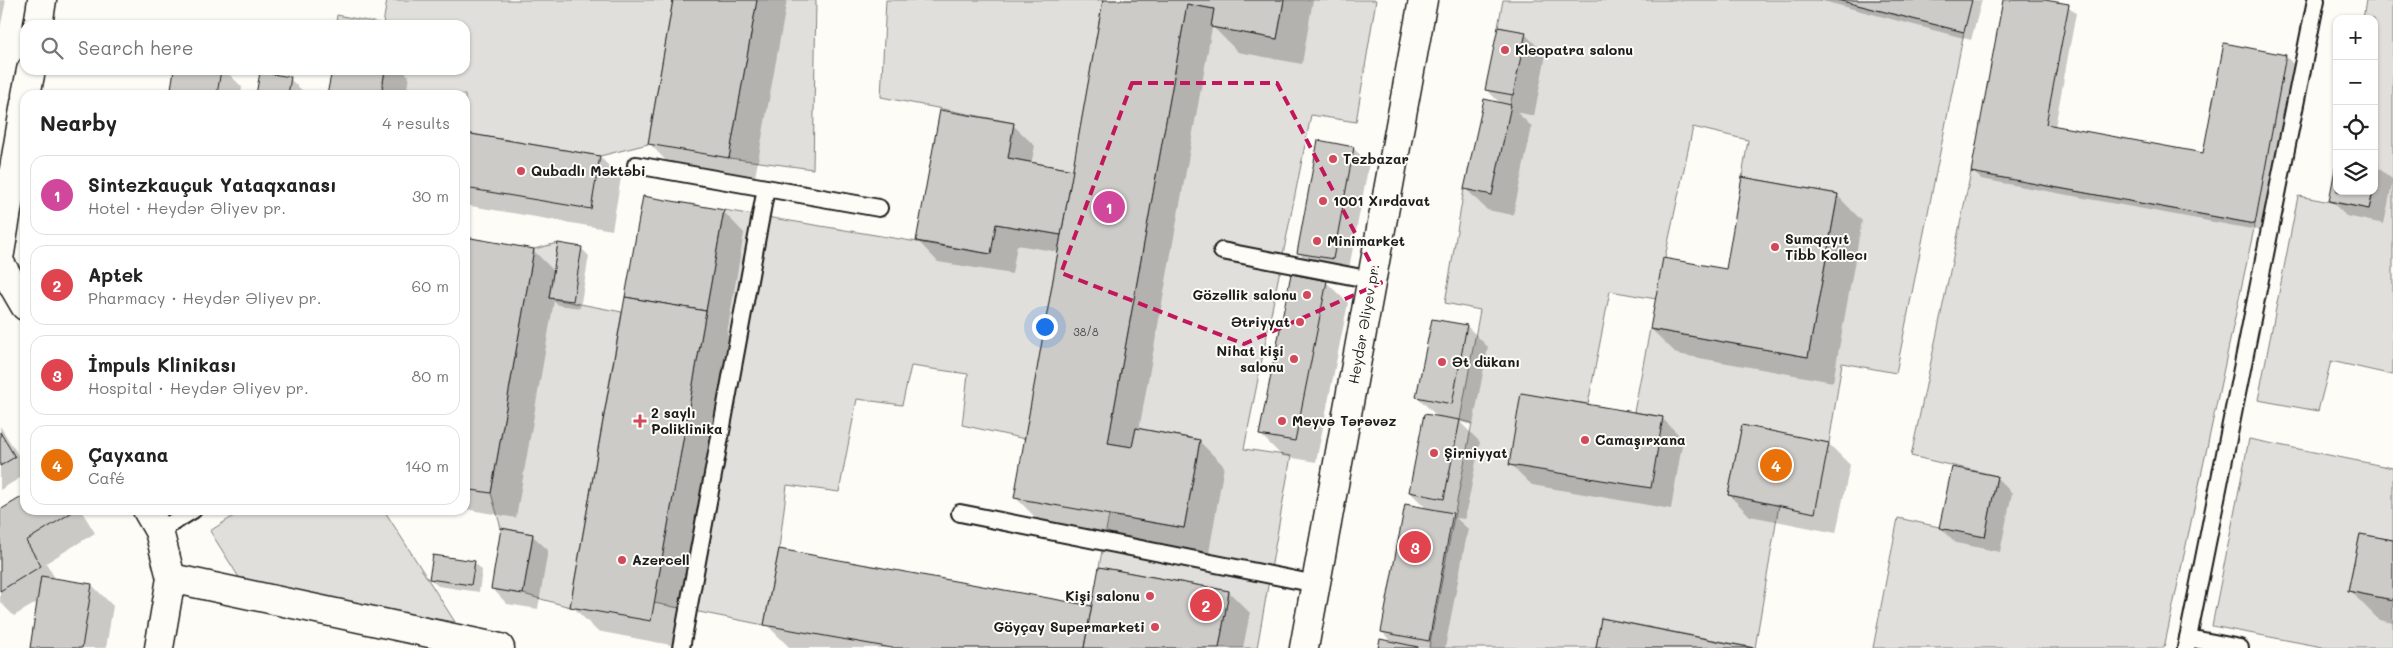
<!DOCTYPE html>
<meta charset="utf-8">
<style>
body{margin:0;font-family:Mali,sans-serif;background:#f2f2f2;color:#222}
.controls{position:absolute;right:15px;top:15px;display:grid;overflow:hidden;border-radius:10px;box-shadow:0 1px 4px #0004}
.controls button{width:45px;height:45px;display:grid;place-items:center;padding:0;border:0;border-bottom:1px solid #e0e0e0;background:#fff;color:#222;font:25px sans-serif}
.you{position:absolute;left:1044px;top:326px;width:18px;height:18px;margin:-12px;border:4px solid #fff;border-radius:50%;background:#1a73e8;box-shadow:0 0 0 8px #1a73e833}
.badge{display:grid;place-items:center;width:32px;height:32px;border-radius:50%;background:#0f766e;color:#fff;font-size:16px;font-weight:700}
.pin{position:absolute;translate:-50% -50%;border:2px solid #fff;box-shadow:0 1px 5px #0006}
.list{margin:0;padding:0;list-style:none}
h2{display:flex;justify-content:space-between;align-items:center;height:65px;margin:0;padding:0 20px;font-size:21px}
h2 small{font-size:16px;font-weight:400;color:#767676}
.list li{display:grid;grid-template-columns:32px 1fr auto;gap:15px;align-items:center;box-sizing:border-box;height:80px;margin:0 10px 10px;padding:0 10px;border:1px solid #e0e0e0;border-radius:15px}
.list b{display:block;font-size:19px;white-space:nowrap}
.list p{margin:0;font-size:16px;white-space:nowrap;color:#767676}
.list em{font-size:16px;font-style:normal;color:#767676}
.icon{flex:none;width:28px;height:28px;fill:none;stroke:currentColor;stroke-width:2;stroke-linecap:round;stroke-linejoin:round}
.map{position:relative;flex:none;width:2393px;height:648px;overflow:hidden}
.search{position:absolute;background:#fff;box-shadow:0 1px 4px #0004;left:20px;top:20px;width:450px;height:55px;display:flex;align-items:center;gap:12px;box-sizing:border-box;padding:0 18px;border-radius:15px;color:#767676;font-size:19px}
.panel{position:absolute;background:#fff;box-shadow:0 1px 4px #0004;left:20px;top:90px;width:450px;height:425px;border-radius:15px}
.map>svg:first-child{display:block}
.green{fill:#e0dfdb;stroke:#7e7e7c;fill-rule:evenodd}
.shadow{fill:#0003}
.building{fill:#cccbc8;stroke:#1c1c1c}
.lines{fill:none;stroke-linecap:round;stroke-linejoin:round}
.lane-casing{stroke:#1c1c1c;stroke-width:20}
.street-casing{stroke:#1c1c1c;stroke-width:31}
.secondary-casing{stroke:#1c1c1c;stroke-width:31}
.lane{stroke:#fdfcf7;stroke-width:16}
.street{stroke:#fdfcf7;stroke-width:28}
.secondary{stroke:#fdfcf7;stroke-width:28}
.marked{fill:none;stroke:#c2185b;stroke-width:4;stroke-dasharray:10 6;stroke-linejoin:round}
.poi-dot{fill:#d1495b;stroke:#fdfcf7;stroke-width:2}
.labels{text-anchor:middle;stroke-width:4;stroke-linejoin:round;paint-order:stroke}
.number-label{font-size:11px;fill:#484847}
.poi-label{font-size:14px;font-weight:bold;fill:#1c1c1c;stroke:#fdfcf7;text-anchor:start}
.street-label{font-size:14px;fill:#1c1c1c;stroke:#fdfcf7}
</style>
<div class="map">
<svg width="2393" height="648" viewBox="0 0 2393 648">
<rect width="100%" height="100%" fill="#fdfcf7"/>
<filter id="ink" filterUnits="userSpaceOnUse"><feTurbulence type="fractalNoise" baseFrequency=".02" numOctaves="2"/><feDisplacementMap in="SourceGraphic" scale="10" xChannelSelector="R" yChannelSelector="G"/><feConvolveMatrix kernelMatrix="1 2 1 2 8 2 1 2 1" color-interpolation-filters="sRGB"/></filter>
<g filter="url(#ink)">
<g class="green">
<path d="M387 0H673L648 144 600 156 465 133V95H381L385 70H465V25H336L337 15 383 24Z"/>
<path d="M757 0H816L813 169 729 158Z"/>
<path d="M886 0H1103L1073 170 1008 158 1014 123 881 97Z"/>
<path d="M1284 0H1376L1356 122 1311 115 1244 449 1291 456 1257 648H1219L1229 591 1099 567 1109 515 1184 528 1200 440 1136 428 1132 447 1108 443 1187 4 1214 9 1211 27 1277 39Z"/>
<path d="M1503 0H1838L1964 32 1896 373 1842 363 1829 443 1742 426 1728 495 1779 505 1755 648 1602 618 1596 648H1429L1472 423 1460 420 1480 310 1445 303 1464 189 1492 194 1525 33 1498 27ZM1693 127 1748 140 1742 177 1838 194 1808 357 1650 329 1634 412 1663 417 1521 394 1588 404 1610 291 1656 299Z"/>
<path d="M2366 0H2393V375L2331 361 2318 411 2258 400 2298 196 2369 209 2374 191 2378 164 2374 163V19H2363Z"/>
<path d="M1971 172 2255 224 2164 648H1873L1898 518 1985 537 1997 476 1911 456Z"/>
<path d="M724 210 990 254 996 224 1061 235 1025 439 962 425 968 374 911 366 902 405 857 399 839 492 787 485 779 549 764 625 654 603Z"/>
<path d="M558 243 549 298 622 312 570 607 523 594 533 534 501 528 491 493 534 249Z"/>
<path d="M2249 439 2393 468V540L2360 534 2348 591 2393 600V648H2328L2212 626Z"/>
<path d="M243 510H384L455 622 245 587 210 531Z"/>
</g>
<g class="shadow">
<path d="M0 0H6L0 29Z"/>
<path d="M675 0H787L754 183 674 169 649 143Z"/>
<path d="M1104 0H1313L1302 64 1238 52 1215 29 1212 28 1139 430 1199 441 1224 466 1209 553 1041 523 1015 497 1059 252 1017 245 1012 274 938 262 917 240 1013 125 1035 146 1031 164 1074 171Z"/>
<path d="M1819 0H1982L1971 40Z"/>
<path d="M2005 0H2039L2068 6 2076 13 2055 127 2204 154 2286 56 2293 64 2262 231 1981 179 1973 172Z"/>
<path d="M1525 34 1546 55 1534 116 1517 112 1532 127 1513 215 1487 210 1466 189 1501 104 1487 90Z"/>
<path d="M175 70H225L242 87 241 95H171Z"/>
<path d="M333 70H402L409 76 406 95H329Z"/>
<path d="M290 79 307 95H257Z"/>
<path d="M465 135 600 157 621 178 612 230 465 205Z"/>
<path d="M1353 148 1369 163 1348 274 1314 268 1298 252Z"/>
<path d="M2374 164 2393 180 2384 224 2346 216 2330 200 2337 191H2374Z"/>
<path d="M1837 195 1862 221 1833 382 1677 354 1651 329 1727 270Z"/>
<path d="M723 211 744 233 727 334 731 338 676 646 597 631 572 606Z"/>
<path d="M465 238 533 250 554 271 581 248 589 256 580 308 558 305 554 301 516 518 465 509Z"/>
<path d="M1326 282 1348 303 1316 462 1282 456 1260 434Z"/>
<path d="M1467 326 1488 347 1473 425 1460 422 1480 442 1465 519 1456 518 1468 529 1445 648H1379L1393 643 1382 632 1427 509 1410 492 1438 417 1417 397Z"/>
<path d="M1662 418 1683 439 1671 509 1532 485 1510 464Z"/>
<path d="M0 426 25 466V475L0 490Z"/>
<path d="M1829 444 1850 465 1836 533 1750 516 1729 495Z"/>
<path d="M1996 477 2012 493 2000 552 1956 543 1941 528Z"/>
<path d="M25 496V510H81L95 533 46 563 56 580 92 585 113 606 106 648H31L39 601 14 616 0 602V512Z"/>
<path d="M532 535 548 550 538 609 507 604 492 588Z"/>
<path d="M2393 542V623L2379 620 2350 591Z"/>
<path d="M474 562 482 570 479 592 438 586 430 579Z"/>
<path d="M1229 592 1250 613 1243 648H790L766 624 1091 607Z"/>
</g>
<g class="building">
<path d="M673 0H757L729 158 648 144Z"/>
<path d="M1103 0H1284L1277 39 1211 27 1214 9 1187 4 1108 443 1132 447 1136 428 1200 440 1184 528 1014 498Z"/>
<path d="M1838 0H1972L1964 32Z"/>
<path d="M2003 0H2045L2069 4 2046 124 2203 153 2224 43 2286 55 2255 224 1971 172Z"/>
<path d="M1498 27 1526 32 1513 95 1485 90Z"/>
<path d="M174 70H221L217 95H170Z"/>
<path d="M332 70H385L381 95H327Z"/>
<path d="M260 72 291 77 288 95H256Z"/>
<path d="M1484 99 1511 105 1492 195 1464 189Z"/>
<path d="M940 110 1014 123 1008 158 1073 170 1061 235 996 224 991 254 916 241Z"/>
<path d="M465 133 600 156 591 209 465 188Z"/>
<path d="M1318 140 1354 147 1333 259 1297 253Z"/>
<path d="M2337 158V191H2373L2369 209 2329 201Z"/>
<path d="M2374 163 2378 164 2374 183Z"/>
<path d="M1742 177 1838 194 1808 357 1650 329 1663 258 1726 269Z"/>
<path d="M643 196 724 210 706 311 625 297Z"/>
<path d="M465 237 534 249 491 493 465 489Z"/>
<path d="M558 243 582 247 573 301 549 298Z"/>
<path d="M1291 274 1327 281 1295 441 1259 435Z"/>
<path d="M625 297 706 311 651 621 570 607Z"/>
<path d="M1432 319 1467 325 1452 404 1416 397Z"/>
<path d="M1521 393 1663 417 1651 488 1509 465Z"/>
<path d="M1424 414 1460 420 1444 499 1409 492Z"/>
<path d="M1742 425 1829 443 1815 513 1728 495Z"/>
<path d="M0 432 15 457 0 466Z"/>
<path d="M1952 467 1997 476 1985 537 1939 528Z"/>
<path d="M25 495V510L74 511 26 541 41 566 0 591V510Z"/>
<path d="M1405 504 1453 513 1429 641 1381 632Z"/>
<path d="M501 528 533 534 523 594 491 589Z"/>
<path d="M2360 534 2393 540V600L2348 591Z"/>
<path d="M779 549 1092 606 1084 648H892L764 625Z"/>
<path d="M433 555 475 561 471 585 429 579Z"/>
<path d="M1099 567 1229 591 1219 648H1084Z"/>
<path d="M41 576 92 584 82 648H30Z"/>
<path d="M1601 618 1732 644 1754 648H1596Z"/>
<path d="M1380 639 1418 647V648H1378Z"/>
</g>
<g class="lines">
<defs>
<g id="lane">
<path d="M636 165 766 188"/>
<path d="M1222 251 1372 280"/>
<path d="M960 513 1316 584"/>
<path d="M159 531 193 510"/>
<path d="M2188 638 2240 648"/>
<path d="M681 648 766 188 879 208"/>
<path d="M2186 648 2316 0"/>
</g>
<g id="street">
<path d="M38 25 42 0"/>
<path d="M26 95 31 70"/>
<path d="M0 253 25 103"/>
<path d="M0 263 25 306"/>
<path d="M147 510 159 531 171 578 159 648"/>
<path d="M171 578 500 648"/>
</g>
<path id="secondary" d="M1304 648 1423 0"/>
</defs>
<use href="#lane" class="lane-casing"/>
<use href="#street" class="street-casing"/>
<use href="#secondary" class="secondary-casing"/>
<use href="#lane" class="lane"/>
<use href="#street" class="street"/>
<use href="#secondary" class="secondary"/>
</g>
</g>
<path class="marked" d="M1132 83H1277L1381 283 1244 344 1061 273Z"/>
<g class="poi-dot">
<circle cx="1505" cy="50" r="5"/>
<circle cx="1333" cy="159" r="5"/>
<circle cx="521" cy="171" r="5"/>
<circle cx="1323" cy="201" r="5"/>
<circle cx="1317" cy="241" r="5"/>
<circle cx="1775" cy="247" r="5"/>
<circle cx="1307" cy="295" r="5"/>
<circle cx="1300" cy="322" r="5"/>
<circle cx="1294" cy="359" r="5"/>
<circle cx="1442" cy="362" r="5"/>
<path d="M637.5 413.5h5v5h5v5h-5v5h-5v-5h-5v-5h5z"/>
<circle cx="1282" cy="421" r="5"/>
<circle cx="1585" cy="440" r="5"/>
<circle cx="1434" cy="453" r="5"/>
<circle cx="622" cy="560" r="5"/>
<circle cx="1150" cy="596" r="5"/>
<circle cx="1155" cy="627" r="5"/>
</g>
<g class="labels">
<g class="number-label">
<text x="1086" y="336">38/8</text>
</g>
<g class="poi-label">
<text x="1515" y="55">Kleopatra salonu</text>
<text x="1343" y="164">Tezbazar</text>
<text x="531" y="176">Qubadlı Məktəbi</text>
<text x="1333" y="206">1001 Xırdavat</text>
<text x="1785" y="244">Sumqayıt<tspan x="1785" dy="16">Tibb Kollecı</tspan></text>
<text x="1327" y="246">Minimarket</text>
<text x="1297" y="300" text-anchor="end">Gözəllik salonu</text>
<text x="1290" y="327" text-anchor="end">Ətriyyat</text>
<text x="1284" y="356" text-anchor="end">Nihat kişi<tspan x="1284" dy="16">salonu</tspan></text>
<text x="1452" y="367">Ət dükanı</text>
<text x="651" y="418">2 saylı<tspan x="651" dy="16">Poliklinika</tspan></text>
<text x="1292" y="426">Meyvə Tərəvəz</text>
<text x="1595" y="445">Camaşırxana</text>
<text x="1444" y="458">Şirniyyat</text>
<text x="632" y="565">Azercell</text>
<text x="1140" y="601" text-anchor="end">Kişi salonu</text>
<text x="1145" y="632" text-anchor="end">Göyçay Supermarketi</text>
</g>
<g class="street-label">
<text transform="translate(1364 324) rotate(-80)" y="5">Heydər Əliyev pr.</text>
</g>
</g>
</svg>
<div class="controls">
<button>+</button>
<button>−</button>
<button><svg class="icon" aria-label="locate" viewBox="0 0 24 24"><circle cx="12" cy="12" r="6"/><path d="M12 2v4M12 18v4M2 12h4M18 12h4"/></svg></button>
<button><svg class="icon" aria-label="layers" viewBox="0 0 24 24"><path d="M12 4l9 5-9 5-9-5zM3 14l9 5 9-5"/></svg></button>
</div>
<div class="you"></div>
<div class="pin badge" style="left:1109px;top:207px;background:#d1479c">1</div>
<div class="pin badge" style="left:1206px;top:605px;background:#e0444e">2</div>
<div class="pin badge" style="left:1415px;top:547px;background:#e0444e">3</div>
<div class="pin badge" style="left:1776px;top:465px;background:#e8710a">4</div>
<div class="search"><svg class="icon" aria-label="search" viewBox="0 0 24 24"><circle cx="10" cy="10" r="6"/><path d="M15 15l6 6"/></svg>Search here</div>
<section class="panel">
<h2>Nearby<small>4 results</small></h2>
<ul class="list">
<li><span class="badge" style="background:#d1479c">1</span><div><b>Sintezkauçuk Yataqxanası</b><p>Hotel · Heydər Əliyev pr.</p></div><em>30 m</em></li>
<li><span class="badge" style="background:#e0444e">2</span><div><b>Aptek</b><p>Pharmacy · Heydər Əliyev pr.</p></div><em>60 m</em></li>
<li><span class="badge" style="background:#e0444e">3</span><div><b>İmpuls Klinikası</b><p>Hospital · Heydər Əliyev pr.</p></div><em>80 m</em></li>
<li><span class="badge" style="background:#e8710a">4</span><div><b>Çayxana</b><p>Café</p></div><em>140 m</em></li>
</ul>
</section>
</div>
